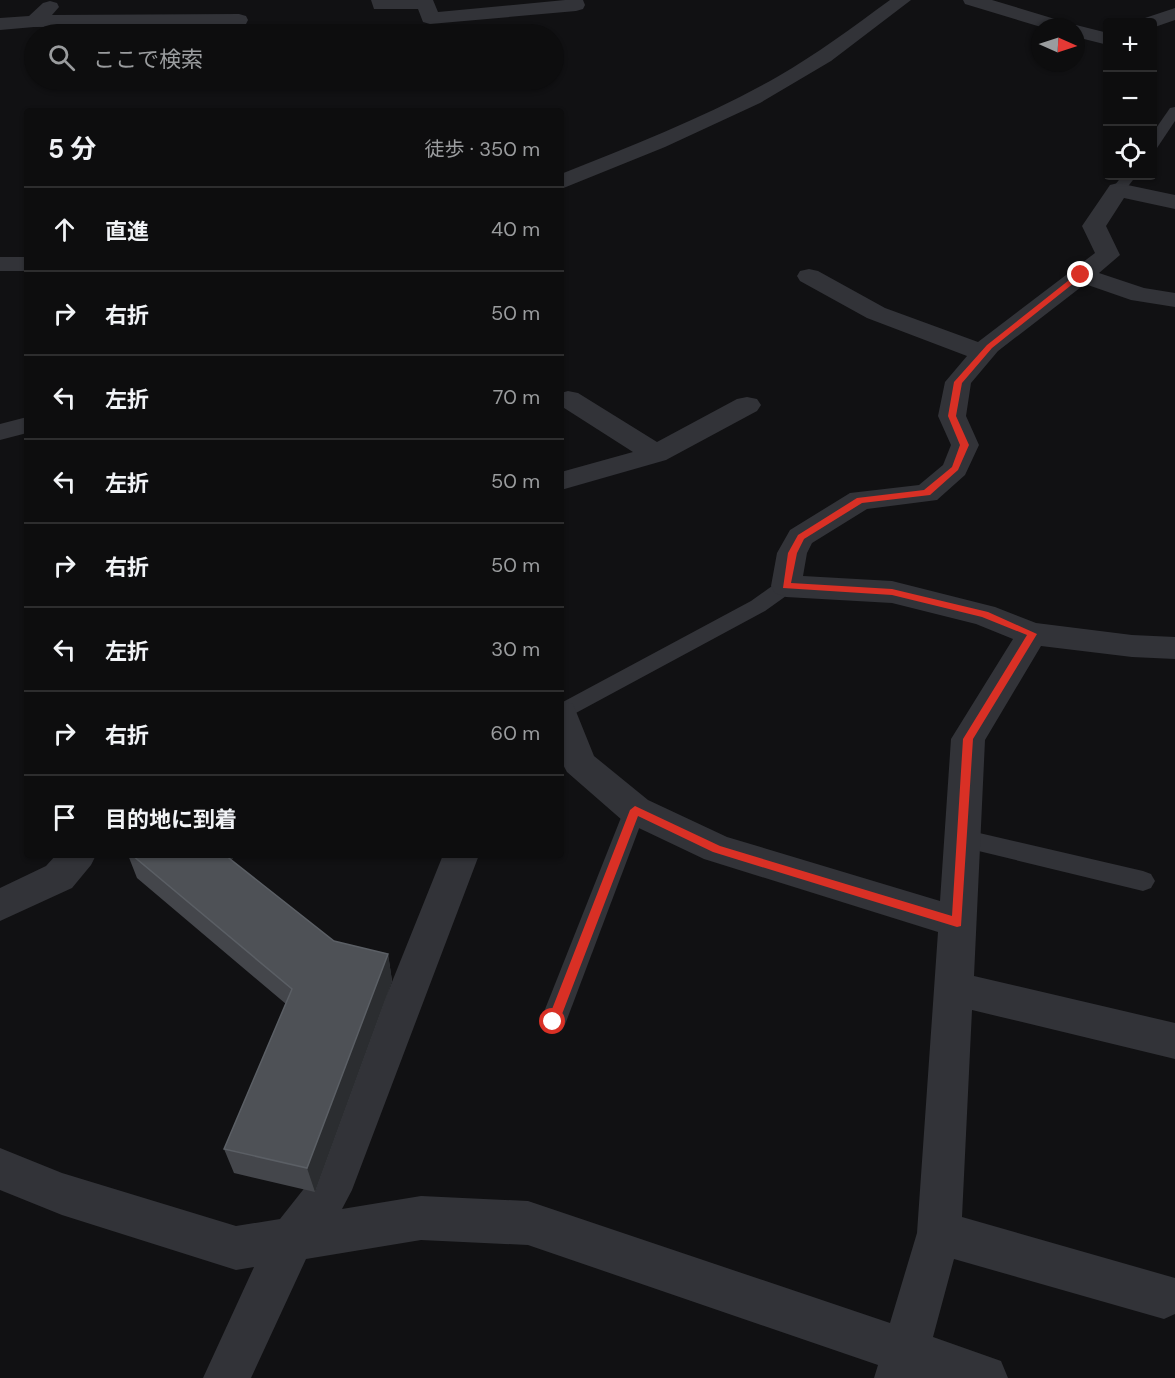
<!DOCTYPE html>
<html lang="ja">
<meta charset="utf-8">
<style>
body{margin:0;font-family:"DM Sans","Noto Sans JP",sans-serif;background:#1b1b1c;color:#f1f3f6}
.controls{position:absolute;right:18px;top:18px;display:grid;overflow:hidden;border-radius:6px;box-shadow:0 2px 4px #0004}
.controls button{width:54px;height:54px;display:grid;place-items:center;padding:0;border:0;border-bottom:2px solid #2d2d2e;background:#0d0d0e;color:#f1f3f6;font:30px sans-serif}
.compass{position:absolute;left:1031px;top:18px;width:54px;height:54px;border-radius:50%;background:#0d0d0e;box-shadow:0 2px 4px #0004;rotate:93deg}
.stop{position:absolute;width:18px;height:18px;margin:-14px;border:4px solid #d93025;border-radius:50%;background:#fff}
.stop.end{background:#d93025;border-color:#fff;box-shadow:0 2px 6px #0008}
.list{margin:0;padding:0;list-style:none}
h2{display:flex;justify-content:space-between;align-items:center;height:78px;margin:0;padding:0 24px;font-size:26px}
h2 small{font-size:20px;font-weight:400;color:#9a9c9e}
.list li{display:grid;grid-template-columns:39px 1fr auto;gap:18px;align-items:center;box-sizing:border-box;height:84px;padding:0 24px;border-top:2px solid #2d2d2e}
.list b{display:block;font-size:22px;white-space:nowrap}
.list em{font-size:20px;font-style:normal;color:#9a9c9e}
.icon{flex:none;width:33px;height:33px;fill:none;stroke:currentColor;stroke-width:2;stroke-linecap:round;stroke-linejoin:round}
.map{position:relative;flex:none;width:1175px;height:1378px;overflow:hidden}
.search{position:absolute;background:#0d0d0e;box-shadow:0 2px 4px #0004;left:24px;top:24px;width:540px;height:66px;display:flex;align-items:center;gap:15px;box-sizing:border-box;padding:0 21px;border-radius:33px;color:#9a9c9e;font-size:22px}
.panel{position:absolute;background:#0d0d0e;box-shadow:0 2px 4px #0004;left:24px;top:108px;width:540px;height:750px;border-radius:6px}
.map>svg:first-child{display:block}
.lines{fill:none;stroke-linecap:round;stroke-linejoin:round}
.service{fill:#323338;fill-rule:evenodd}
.minor{fill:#323338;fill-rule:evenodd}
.tertiary{fill:#323338;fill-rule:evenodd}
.wall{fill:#44464b}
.shaded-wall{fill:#2b2d30}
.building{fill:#4e5156;stroke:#5b5f65;stroke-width:1.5}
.route{fill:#d93025}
</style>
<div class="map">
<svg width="1175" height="1378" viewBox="0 0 1175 1378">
<rect width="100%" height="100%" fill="#111113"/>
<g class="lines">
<g class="service">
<path d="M1175 107V121L1157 148 1152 149V134L1170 108Z"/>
<path d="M1122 176H1136L1123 193H1113L1111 190Z"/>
<path d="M786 579 793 581 796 586 793 591 765 611 561 721V703L751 601 779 581Z"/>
<path d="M635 801 643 804 646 810 566 1022 562 1030 553 1033 544 1030 540 1022 624 810 627 804Z"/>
<path d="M962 829 1143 871 1151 874 1155 881 1151 888 1143 891 962 847 954 845 951 838 954 831Z"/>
</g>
<g class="minor">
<path d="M371 0H433L438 12 565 0H583L585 5 583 9 576 11 430 24 423 22 418 9H374Z"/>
<path d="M963 0H992L1068 23 1070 27 1076 25 1108 33V45L1076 37V27H1041L965 4Z"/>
<path d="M50 1 57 3 59 7 52 15 239 14 246 16 248 20 246 24 239 26 34 27 0 30V18L29 16 43 3Z"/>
<path d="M1175 8V20L1152 28V22H1143L1145 18Z"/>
<path d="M1118 183 1175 195V209L1124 198 1106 226 1120 255 1099 273 1144 288 1175 293V307L1131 300 1085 284 998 351 971 383 966 416 979 445 965 475 937 500 867 509 812 543 807 553 803 576 892 581 995 607 1036 623 1132 635 1175 637V659L1132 657 1041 646 985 740 974 976 1175 1023V1059L972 1010 962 1217 1175 1278V1314L1164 1319 954 1259 933 1337 1001 1361 1008 1378H874L878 1365 528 1245 421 1240 306 1259 251 1378H203L254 1267 236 1270 62 1215 0 1190V1148L62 1173 236 1226 280 1219 314 1176 443 855H479L352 1190 342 1209 421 1196 528 1201 890 1323 917 1233 938 932 704 859 622 820 567 772 561 761V701L573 704 594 756 648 800 727 837 940 901 951 739 1013 639 976 624 892 603 786 597 775 593 771 586 777 553 790 530 850 493 919 485 943 465 951 445 938 416 945 382 967 356 867 318 800 281 797 276 800 271 809 269 818 271 885 308 978 342 1095 253 1082 226 1110 185Z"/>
<path d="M568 391 578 393 657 442 737 399 747 397 757 399 761 405 757 411 666 460 561 490V472L633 452 561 406V393Z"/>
<path d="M27 417V433L0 440V424Z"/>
<path d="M56 855H96L91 865 72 888 0 921V888L46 866Z"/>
</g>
<g class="tertiary">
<path d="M890 0H911L831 61 760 103 665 147 561 189V174C634 145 708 116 777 77 817 54 853 27 890 0Z"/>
<rect x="0" y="257" width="27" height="14"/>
</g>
</g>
<path class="wall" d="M128 855H232L233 858 231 860 334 941 388 954 392 981 315 1192 234 1173 224 1149 286 1004 137 878Z"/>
<g class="shaded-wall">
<path d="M212 855H232L233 858 216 869Z"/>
<path d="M388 954 392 981 315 1192 307 1168Z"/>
</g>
<path class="building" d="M132 855H225L334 941 388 954 307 1168 224 1149 292 989Z"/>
<path class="route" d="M1078 273 1084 275 992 348 962 383 956 416 969 445 958 470 930 495 862 503 804 539 797 553 791 583 892 589 988 612 1037 634 973 739 961 926 957 927 713 852 638 816 559 1022 557 1026H549L547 1022 630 810 635 806 720 846 952 916 963 739 1027 635 982 617 892 595 783 588 788 553 798 535 857 498 924 490 952 467 960 445 948 416 954 382 987 345Z"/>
</svg>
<div class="controls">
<button>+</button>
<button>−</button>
<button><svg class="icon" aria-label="locate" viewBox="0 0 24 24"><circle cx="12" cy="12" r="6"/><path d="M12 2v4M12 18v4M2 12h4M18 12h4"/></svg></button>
</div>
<svg class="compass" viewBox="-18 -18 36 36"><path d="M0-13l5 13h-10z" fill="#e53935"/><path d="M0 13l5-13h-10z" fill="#9a9c9e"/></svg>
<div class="stop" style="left:553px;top:1022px"></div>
<div class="stop end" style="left:1081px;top:275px"></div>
<div class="search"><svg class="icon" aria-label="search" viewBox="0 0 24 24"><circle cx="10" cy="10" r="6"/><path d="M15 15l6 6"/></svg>ここで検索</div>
<section class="panel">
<h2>5 分<small>徒歩 · 350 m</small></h2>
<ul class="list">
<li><svg class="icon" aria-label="ahead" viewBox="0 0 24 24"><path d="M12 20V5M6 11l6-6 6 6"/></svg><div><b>直進</b></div><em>40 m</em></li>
<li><svg class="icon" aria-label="right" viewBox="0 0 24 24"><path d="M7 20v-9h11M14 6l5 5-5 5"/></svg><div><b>右折</b></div><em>50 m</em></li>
<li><svg class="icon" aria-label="left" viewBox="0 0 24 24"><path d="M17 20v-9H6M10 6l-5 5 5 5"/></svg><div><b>左折</b></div><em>70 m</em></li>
<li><svg class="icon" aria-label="left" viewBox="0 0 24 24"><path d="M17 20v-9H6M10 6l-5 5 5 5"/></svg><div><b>左折</b></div><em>50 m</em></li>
<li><svg class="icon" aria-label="right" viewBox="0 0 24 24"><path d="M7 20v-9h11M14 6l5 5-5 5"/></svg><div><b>右折</b></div><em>50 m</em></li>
<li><svg class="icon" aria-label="left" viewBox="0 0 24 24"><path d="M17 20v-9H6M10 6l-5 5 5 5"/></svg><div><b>左折</b></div><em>30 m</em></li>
<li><svg class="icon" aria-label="right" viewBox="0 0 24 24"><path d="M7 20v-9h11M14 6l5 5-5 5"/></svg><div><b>右折</b></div><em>60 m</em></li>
<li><svg class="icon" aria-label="arrive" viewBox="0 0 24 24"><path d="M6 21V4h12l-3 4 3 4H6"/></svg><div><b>目的地に到着</b></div></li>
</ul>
</section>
</div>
